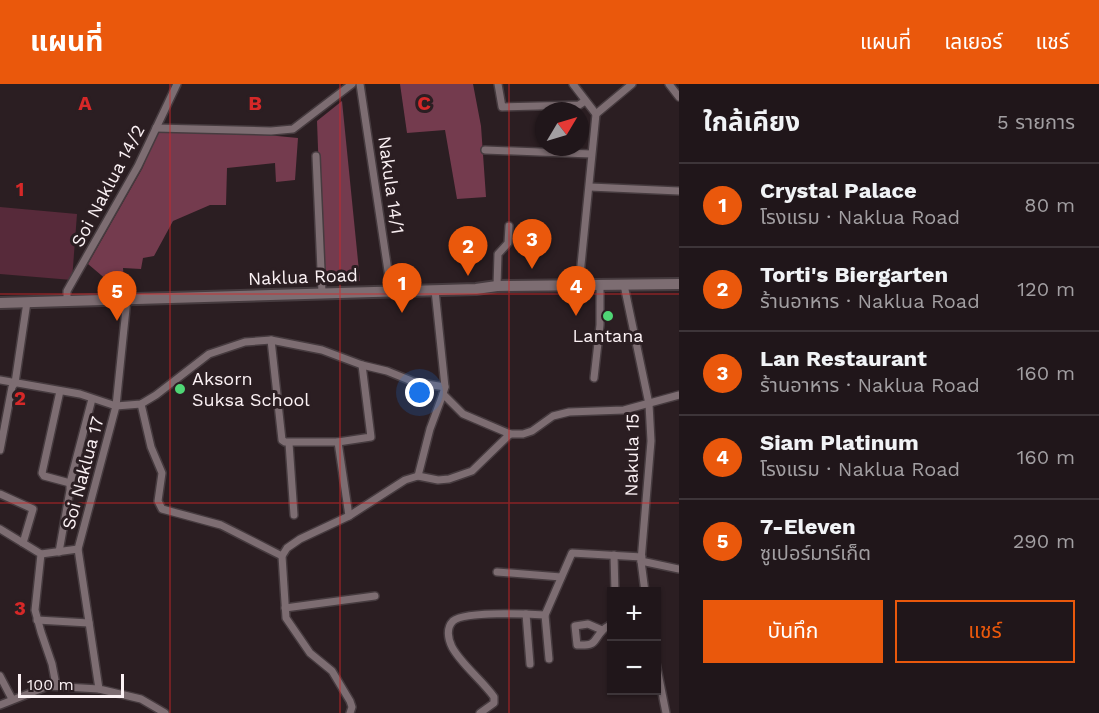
<!DOCTYPE html>
<html lang="th">
<meta charset="utf-8">
<style>
body{margin:0;font-family:"Work Sans","Noto Sans Thai",sans-serif;background:#2d2327;color:#f1f3f6}
.controls{position:absolute;right:18px;bottom:18px;display:grid;overflow:hidden;border-radius:0px;box-shadow:0 2px 4px #0004}
.controls button{width:54px;height:54px;display:grid;place-items:center;padding:0;border:0;border-bottom:2px solid #3d3539;background:#20161a;color:#f1f3f6;font:30px sans-serif}
.compass{position:absolute;left:535px;top:18px;width:54px;height:54px;border-radius:50%;background:#20161a;box-shadow:0 2px 4px #0004;rotate:52deg}
.scale{position:absolute;left:18px;bottom:15px;width:106px;box-sizing:border-box;padding-left:6px;border:3px solid #fbf1f4;border-top:0;font-size:16px;line-height:21px;white-space:nowrap;color:#fbf1f4;-webkit-text-stroke:4px #2b1e22;paint-order:stroke}
.you{position:absolute;left:420px;top:309px;width:21px;height:21px;margin:-15px;border:4px solid #fff;border-radius:50%;background:#1a73e8;box-shadow:0 0 0 9px #1a73e833}
.badge{display:grid;place-items:center;width:39px;height:39px;border-radius:50%;background:#ea580c;color:#fff;font-size:20px;font-weight:700}
.pin{position:absolute;translate:-50% -50px;filter:drop-shadow(0 2px 3px #0008)}
.pin::after{content:'';position:absolute;top:32px;width:21px;height:18px;background:inherit;clip-path:polygon(0 0,100% 0,50% 100%)}
.list{margin:0;padding:0;list-style:none}
h2{display:flex;justify-content:space-between;align-items:center;height:78px;margin:0;padding:0 24px;font-size:26px}
h2 small{font-size:20px;font-weight:400;color:#a29fa2}
.list li{display:grid;grid-template-columns:39px 1fr auto;gap:18px;align-items:center;box-sizing:border-box;height:84px;padding:0 24px;border-top:2px solid #3d3539}
.list b{display:block;font-size:22px;white-space:nowrap}
.list p{margin:0;font-size:20px;white-space:nowrap;color:#a29fa2}
.list em{font-size:20px;font-style:normal;color:#a29fa2}
.actions{display:flex;gap:12px;padding:18px 24px}
.actions a{flex:1;padding:14px 0;border:2px solid #ea580c;border-radius:0px;text-align:center;font-size:21px;color:#ea580c}
.actions .main{background:#ea580c;color:#fff}
.map{position:relative;flex:none;width:679px;height:629px;overflow:hidden}
header{display:flex;align-items:center;gap:36px;box-sizing:border-box;height:84px;padding:0 30px;background:#ea580c;color:#fff}
header strong{font-size:28px}
nav{display:flex;gap:33px;margin-inline-start:auto;font-size:21px}
main{display:flex}
aside{flex:1;background:#20161a}
.map>svg:first-child{display:block}
.green{fill:#572a3a}
.forest{fill:#743b4e}
.lines{fill:none;stroke-linecap:round;stroke-linejoin:round}
.street-casing{stroke:#463b3f;stroke-width:10}
.secondary-casing{stroke:#463b3f;stroke-width:14}
.street{stroke:#7d6d72;stroke-width:7}
.secondary{stroke:#7d6d72;stroke-width:10}
.grid{fill:none;stroke:#d62828;stroke-width:1.5;stroke-opacity:0.55}
.poi-dot{fill:#4fd675;stroke:#2b1e22;stroke-width:2}
.labels{text-anchor:middle;stroke-width:6;stroke-linejoin:round;paint-order:stroke}
.street-label{font-size:18px;fill:#fbf1f4;stroke:#2b1e22}
.poi-label{font-size:18px;fill:#fbf1f4;stroke:#2b1e22}
.grid-label{font-size:20px;text-anchor:middle;font-weight:bold;fill:#d62828;stroke:#2b1e22;stroke-width:6;stroke-linejoin:round;paint-order:stroke}
</style>
<header>
<strong>แผนที่</strong>
<nav><a>แผนที่</a><a>เลเยอร์</a><a>แชร์</a></nav>
</header>
<main>
<div class="map">
<svg width="679" height="629" viewBox="0 0 679 629">
<rect width="100%" height="100%" fill="#2b1e22"/>
<path class="green" d="M0 123 77 130 72 196 0 190Z"/>
<g class="forest">
<path d="M400 0H473L481 42 486 113 457 115 445 46 407 49Z"/>
<path d="M342 17 360 197 323 198 317 37Z"/>
<path d="M157 48H236L298 54 295 96 276 98 275 79 227 84 226 121H210L173 137 154 172 143 174 141 185 123 184 124 195 114 202 88 180 142 85Z"/>
</g>
<g class="lines">
<defs>
<g id="street">
<path d="M360 0 391 207"/>
<path d="M498 0 502 23 579 21 585 17"/>
<path d="M573 0 596 30 579 201"/>
<path d="M669 0 679 13"/>
<path d="M596 30 632 0"/>
<path d="M156 44 271 47 293 45 352 0"/>
<path d="M485 66 591 70"/>
<path d="M316 72 322 209"/>
<path d="M590 103 679 107"/>
<path d="M624 201 649 320 651 357 641 477 645 508"/>
<path d="M497 202 498 170 508 159 509 142"/>
<path d="M435 206 445 303 443 310 463 330 510 350H523L532 347 553 332 569 328 624 326 679 311"/>
<path d="M127 215 116 322 78 465 99 605 141 615 165 629"/>
<path d="M67 217V207L138 82 177 0"/>
<path d="M271 256 282 356 285 358H338L371 353 362 281"/>
<path d="M594 294 600 241V202"/>
<path d="M0 296 80 310 116 322 141 320 156 311 209 270 245 258 271 256 322 266 362 281 387 287 414 298 445 303"/>
<path d="M60 307 42 389 44 392 70 399"/>
<path d="M141 320 151 363 162 389 158 417 162 425 221 441 282 472"/>
<path d="M338 358 349 432"/>
<path d="M289 359 294 431"/>
<path d="M0 366 12 303 15 299 27 218"/>
<path d="M418 392 430 345 443 310"/>
<path d="M0 410 33 425 23 459"/>
<path d="M0 445 41 470 35 526 41 548 52 580 56 601"/>
<path d="M59 468 70 406V399L92 315"/>
<path d="M41 470 78 465"/>
<path d="M614 471 615 508"/>
<path d="M641 477 679 485"/>
<path d="M497 488 561 493"/>
<path d="M285 524 375 512"/>
<path d="M526 530 530 580"/>
<path d="M37 536 89 539"/>
<path d="M602 546 588 540 575 542 577 561C598 562 592 557 603 546 605 543 609 542 612 540"/>
<path d="M549 575 545 531 572 469 642 473"/>
<path d="M656 579 666 629"/>
<path d="M0 592 12 615"/>
<path d="M0 621 48 602 99 605"/>
<path d="M350 629 352 623 350 617 332 587 310 569 286 534 282 472 287 464 300 455 349 432 405 396 418 392 438 396 449 395 472 387 510 350"/>
<path d="M480 629 494 619V613C482 596 461 580 452 563 448 555 446 544 453 537 465 527 527 530 545 531"/>
</g>
<path id="secondary" d="M0 219 476 205 497 202 679 200"/>
</defs>
<use href="#street" class="street-casing"/>
<use href="#secondary" class="secondary-casing"/>
<use href="#street" class="street"/>
<use href="#secondary" class="secondary"/>
</g>
<path class="grid" d="M170 0V629M340 0V629M509 0V629M0 210H679M0 419H679"/>
<g class="poi-dot">
<circle cx="608" cy="232" r="6"/>
<circle cx="180" cy="305" r="6"/>
</g>
<g class="labels">
<g class="street-label">
<text transform="translate(391 101) rotate(82)" y="6">Nakula 14/1</text>
<text transform="translate(108 102) rotate(-62)" y="6">Soi Naklua 14/2</text>
<text transform="translate(303 193) rotate(-2)" y="6">Naklua Road</text>
<text transform="translate(632 371) rotate(-89)" y="6">Nakula 15</text>
<text transform="translate(83 389) rotate(-75)" y="6">Soi Naklua 17</text>
</g>
<g class="poi-label">
<text x="608" y="258">Lantana</text>
<text x="192" y="301" text-anchor="start">Aksorn<tspan x="192" dy="21">Suksa School</tspan></text>
</g>
</g>
<g class="grid-label">
<text x="85" y="26">A</text>
<text x="255" y="26">B</text>
<text x="424" y="26">C</text>
<text x="20" y="112">1</text>
<text x="20" y="321">2</text>
<text x="20" y="531">3</text>
</g>
</svg>
<div class="controls">
<button>+</button>
<button>−</button>
</div>
<svg class="compass" viewBox="-18 -18 36 36"><path d="M0-13l5 13h-10z" fill="#e53935"/><path d="M0 13l5-13h-10z" fill="#a29fa2"/></svg>
<div class="scale">100 m</div>
<div class="you"></div>
<div class="pin badge" style="left:402px;top:229px">1</div>
<div class="pin badge" style="left:468px;top:192px">2</div>
<div class="pin badge" style="left:532px;top:185px">3</div>
<div class="pin badge" style="left:576px;top:232px">4</div>
<div class="pin badge" style="left:117px;top:237px">5</div>
</div>
<aside>
<h2>ใกล้เคียง<small>5 รายการ</small></h2>
<ul class="list">
<li><span class="badge">1</span><div><b>Crystal Palace</b><p>โรงแรม · Naklua Road</p></div><em>80 m</em></li>
<li><span class="badge">2</span><div><b>Torti's Biergarten</b><p>ร้านอาหาร · Naklua Road</p></div><em>120 m</em></li>
<li><span class="badge">3</span><div><b>Lan Restaurant</b><p>ร้านอาหาร · Naklua Road</p></div><em>160 m</em></li>
<li><span class="badge">4</span><div><b>Siam Platinum</b><p>โรงแรม · Naklua Road</p></div><em>160 m</em></li>
<li><span class="badge">5</span><div><b>7-Eleven</b><p>ซูเปอร์มาร์เก็ต</p></div><em>290 m</em></li>
</ul>
<div class="actions"><a class="main">บันทึก</a><a>แชร์</a></div>
</aside>
</main>
